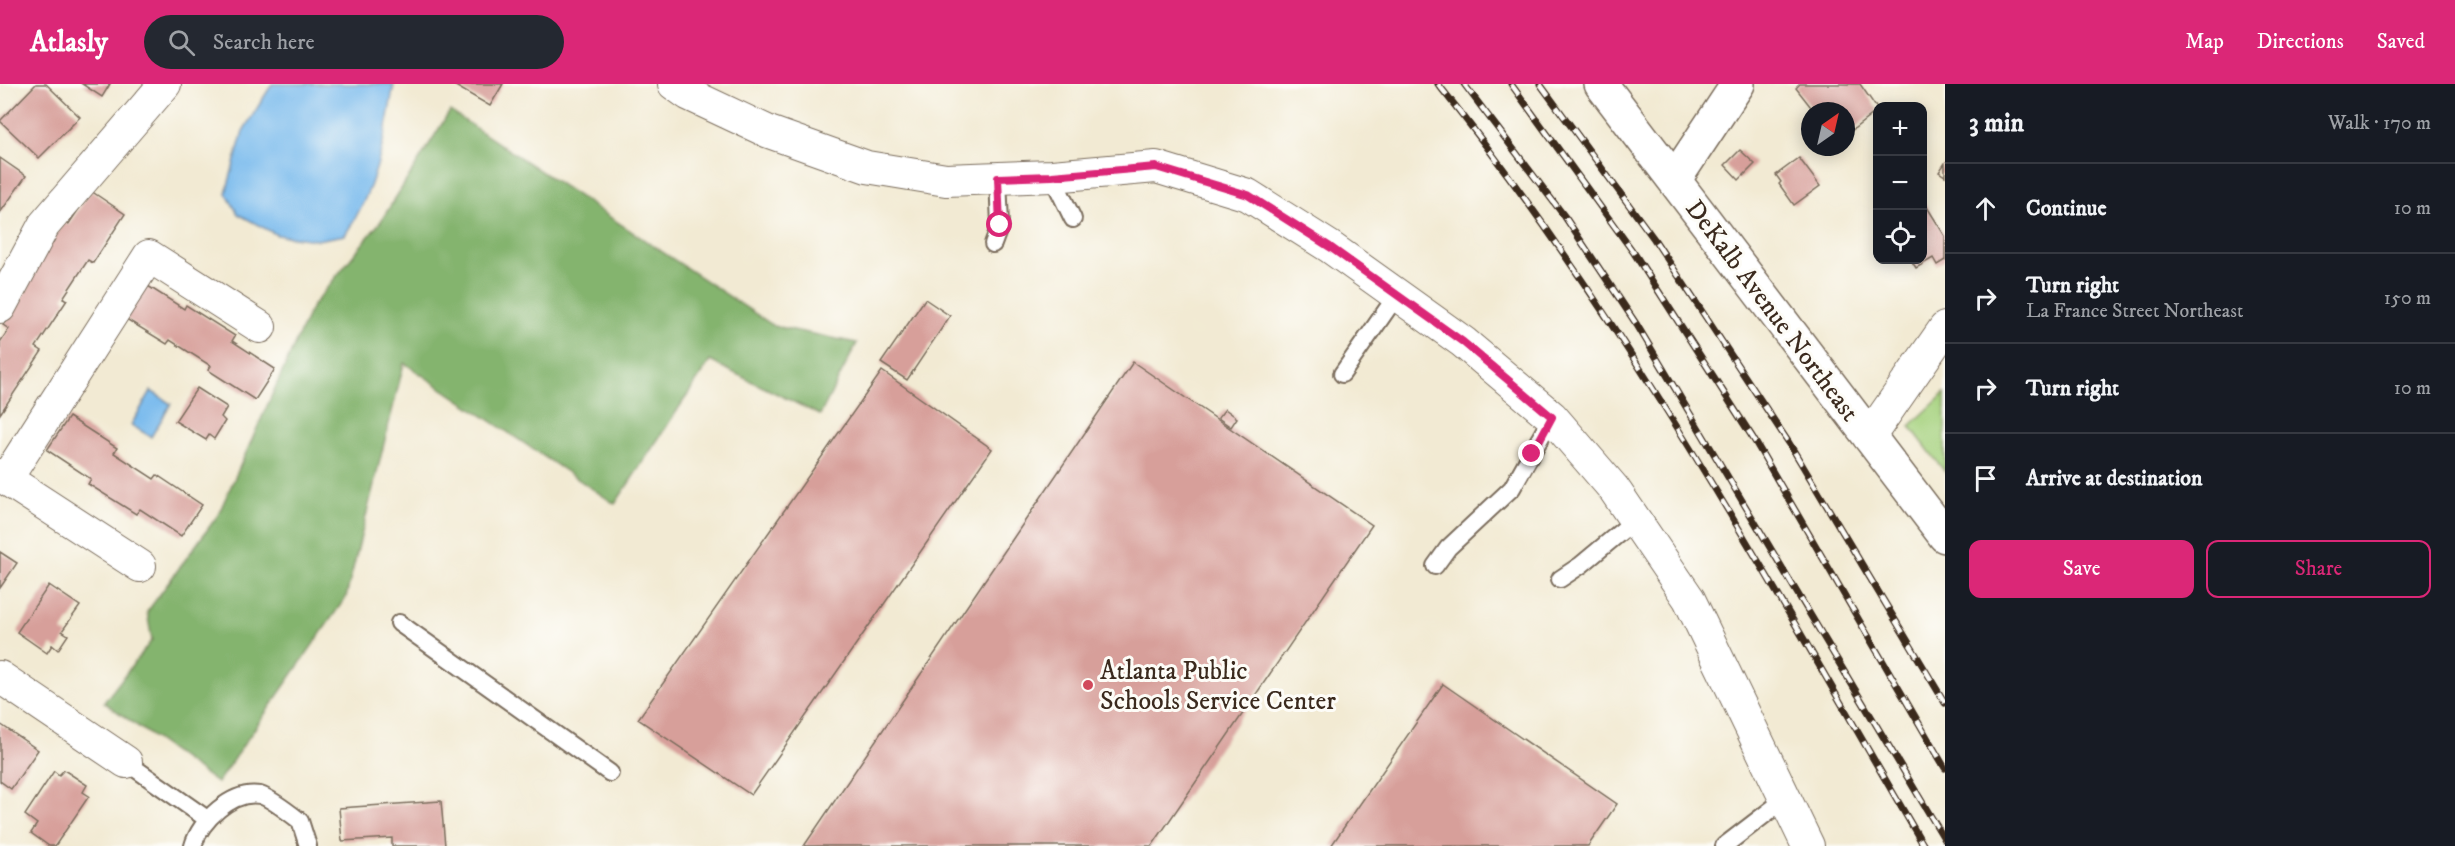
<!DOCTYPE html>
<meta charset="utf-8">
<style>
body{margin:0;font-family:"IM FELL DW Pica",serif;background:#242831;color:#f1f3f6}
.controls{position:absolute;right:18px;top:18px;display:grid;overflow:hidden;border-radius:12px;box-shadow:0 3px 15px #0003}
.controls button{width:54px;height:54px;display:grid;place-items:center;padding:0;border:0;border-bottom:2px solid #363941;background:#171b24;color:#f1f3f6;font:30px sans-serif}
.compass{position:absolute;left:1801px;top:18px;width:54px;height:54px;border-radius:50%;background:#171b24;box-shadow:0 3px 15px #0003;rotate:34deg}
.stop{position:absolute;width:18px;height:18px;margin:-14px;border:4px solid #db2777;border-radius:50%;background:#fff}
.stop.end{background:#db2777;border-color:#fff;box-shadow:0 2px 6px #0008}
.list{margin:0;padding:0;list-style:none}
h2{display:flex;justify-content:space-between;align-items:center;height:78px;margin:0;padding:0 24px;font-size:26px}
h2 small{font-size:20px;font-weight:400;color:#9ea1a6}
.list li{display:grid;grid-template-columns:39px 1fr auto;gap:18px;align-items:center;box-sizing:border-box;height:90px;padding:0 24px;border-top:2px solid #363941}
.list b{display:block;font-size:22px;white-space:nowrap}
.list p{margin:0;font-size:20px;white-space:nowrap;color:#9ea1a6}
.list em{font-size:20px;font-style:normal;color:#9ea1a6}
.actions{display:flex;gap:12px;padding:18px 24px}
.actions a{flex:1;padding:14px 0;border:2px solid #db2777;border-radius:12px;text-align:center;font-size:21px;color:#db2777}
.actions .main{background:#db2777;color:#fff}
.icon{flex:none;width:33px;height:33px;fill:none;stroke:currentColor;stroke-width:2;stroke-linecap:round;stroke-linejoin:round}
.map{position:relative;flex:none;width:1945px;height:762px;overflow:hidden}
header{display:flex;align-items:center;gap:36px;box-sizing:border-box;height:84px;padding:0 30px;background:#db2777;color:#fff}
header strong{font-size:28px}
nav{display:flex;gap:33px;margin-inline-start:auto;font-size:21px}
.search{width:420px;height:54px;background:#242831;display:flex;align-items:center;gap:15px;box-sizing:border-box;padding:0 21px;border-radius:33px;color:#9ea1a6;font-size:22px}
main{display:flex}
aside{flex:1;background:#171b24}
.map>svg:first-child{display:block}
.green{fill:#a6d27f;stroke:#707e4e;stroke-width:1.5}
.forest{fill:#84b46e;stroke:#606f46;stroke-width:1.5}
.water{fill:#78baed;stroke:#5a7286;stroke-width:1.5}
.building{fill:#d79f9a}
.lines{fill:none;stroke-linecap:round;stroke-linejoin:round}
.lane-casing{stroke:#7b6d5d;stroke-width:20}
.street-casing{stroke:#7b6d5d;stroke-width:34}
.secondary-casing{stroke:#7b6d5d;stroke-width:36}
.lane{stroke:#fff;stroke-width:16}
.street{stroke:#fff;stroke-width:32}
.secondary{stroke:#fff;stroke-width:33}
.rail-casing{stroke:#3b2a1e;stroke-width:7}
.rail{stroke:#fdfcf7;stroke-width:4.5;stroke-dasharray:14;stroke-linecap:butt}
.route{stroke:#db2777;stroke-width:8}
.poi-dot{fill:#d1495b;stroke:#fdfcf7;stroke-width:2}
.labels{text-anchor:middle;stroke-width:6;stroke-linejoin:round;paint-order:stroke}
.street-label{font-size:26px;fill:#3b2a1e;stroke:#fdfcf7}
.poi-label{font-size:26px;fill:#3b2a1e;stroke:#fdfcf7;text-anchor:start}
</style>
<header>
<strong>Atlasly</strong>
<div class="search"><svg class="icon" aria-label="search" viewBox="0 0 24 24"><circle cx="10" cy="10" r="6"/><path d="M15 15l6 6"/></svg>Search here</div>
<nav><a>Map</a><a>Directions</a><a>Saved</a></nav>
</header>
<main>
<div class="map">
<svg width="1945" height="762" viewBox="0 0 1945 762">
<rect width="100%" height="100%" fill="#fdfcf7"/>
<filter id="ink" filterUnits="userSpaceOnUse"><feTurbulence type="fractalNoise" baseFrequency=".0167" numOctaves="2"/><feDisplacementMap in="SourceGraphic" scale="12" xChannelSelector="R" yChannelSelector="G"/><feConvolveMatrix kernelMatrix="1 2 1 2 8 2 1 2 1" color-interpolation-filters="sRGB"/></filter>
<filter id="wash" filterUnits="userSpaceOnUse"><feTurbulence type="fractalNoise" baseFrequency=".008" numOctaves="4" result="noise"/><feDisplacementMap in="SourceGraphic" scale="24" xChannelSelector="R" yChannelSelector="G"/><feGaussianBlur stdDeviation="1.35" result="paint"/><feColorMatrix in="noise" values="0 0 0 0 0 0 0 0 0 0 0 0 0 0 0 0 0 1.4 0 .05"/><feComposite in="paint" operator="in"/></filter>
<g filter="url(#wash)">
<rect width="100%" height="100%" fill="#f2ead3"/>
<path class="green" d="M1945 309V388L1910 342Z"/>
<path class="forest" d="M450 27 774 242 857 259 820 331 710 277 615 420 404 279 346 513 217 699 104 618 152 556 147 528 218 431 311 224 381 137Z"/>
<g class="water">
<path d="M272 0H394C384 56 378 102 345 151L317 156 277 151 238 130 226 109 243 47Z"/>
<path d="M151 307 171 320 151 353 131 341Z"/>
</g>
<g id="blocks">
<g class="building">
<path d="M36 0H46L80 33 39 74 0 37Z"/>
<path d="M82 0H110L102 13Z"/>
<path d="M452 0H503L490 22Z"/>
<path d="M1800 0H1860L1878 26 1846 51V27H1814L1796 4Z"/>
<path d="M1740 66 1755 80 1739 96 1725 81Z"/>
<path d="M0 74 26 92 0 129Z"/>
<path d="M1799 74 1820 102 1794 121 1779 100 1781 98 1776 91Z"/>
<path d="M1945 79V92L1939 88Z"/>
<path d="M91 107 125 130 93 179 88 176 63 214 67 216 36 263 42 267 0 330V258L9 245 3 241 29 202 23 198 64 137 68 141Z"/>
<path d="M1922 115 1945 152V176L1937 181 1933 174 1916 184 1911 176H1922Z"/>
<path d="M140 197 184 225 186 221 235 252 232 257 275 285 255 316 208 286 211 282 170 256 167 260 118 230Z"/>
<path d="M925 215 950 232 907 296 881 279Z"/>
<path d="M1133 278 1372 441 1152 762H804Z"/>
<path d="M882 287 992 365 751 711 638 635Z"/>
<path d="M197 304 227 323 221 333 225 337 214 355 209 351 206 356 175 337Z"/>
<path d="M1225 325 1237 334 1231 343 1218 334Z"/>
<path d="M69 333 117 364 114 369 154 395 157 391 202 421 181 452 140 425 136 430 88 400 91 395 47 366Z"/>
<path d="M0 468 17 479 0 504Z"/>
<path d="M49 501 80 522 62 547 68 551 58 566 52 561 47 569 17 548Z"/>
<path d="M1443 600 1617 720 1588 762H1331Z"/>
<path d="M0 640 38 666 11 705 0 697Z"/>
<path d="M64 686 87 701 83 708 89 712 55 762H49L31 749 37 740 25 731 54 687 59 691Z"/>
<path d="M441 717 445 762H392V754L342 757 339 724Z"/>
</g>
</g>
</g>
<g filter="url(#ink)">
<use href="#blocks" fill-opacity="0" stroke="#7b6d5d" stroke-width="1.5"/>
<g class="lines">
<defs>
<g id="lane">
<path d="M1052 92 1073 135"/>
<path d="M993 160 1000 141 998 94"/>
<path d="M1342 290 1397 211"/>
<path d="M1435 482 1448 464 1512 404 1552 333"/>
<path d="M1560 495 1581 481 1635 436"/>
<path d="M399 539 610 689"/>
<path d="M126 678 207 735"/>
<path d="M193 762C200 737 232 706 260 711 270 714 291 730 300 737L308 762"/>
<path d="M1724 762 1785 715"/>
</g>
<g id="street">
<path d="M674 0 688 10 769 48 867 83 946 96 1052 92 1156 83 1248 111 1330 163 1463 258 1552 333 1614 405 1689 515 1808 762"/>
<path d="M0 223 44 141 165 0"/>
<path d="M1869 353 1945 244"/>
<path d="M0 391 140 482"/>
<path d="M6 395 149 172 260 243"/>
<path d="M0 593 126 678"/>
</g>
<g id="secondary">
<path d="M1601 0 1945 452"/>
<path d="M1675 95 1738 0"/>
</g>
</defs>
<use href="#lane" class="lane-casing"/>
<use href="#street" class="street-casing"/>
<use href="#secondary" class="secondary-casing"/>
<use href="#lane" class="lane"/>
<use href="#street" class="street"/>
<use href="#secondary" class="secondary"/>
<defs>
<g id="rail">
<path d="M1438 0C1627 236 1772 502 1924 762"/>
<path d="M1464 0 1565 133 1637 241 1945 756"/>
<path d="M1511 0 1634 169 1753 354 1945 684"/>
<path d="M1540 0 1654 155 1789 359 1945 619"/>
</g>
</defs>
<use href="#rail" class="rail-casing"/>
<use href="#rail" class="rail"/>
</g>
</g>
<g class="lines" filter="url(#ink)">
<path class="route" d="M1000 141 998 94 1052 92 1156 83 1248 111 1330 163 1463 258 1552 333 1532 370"/>
</g>
<circle class="poi-dot" cx="1088" cy="601" r="6"/>
<g class="labels">
<g class="street-label">
<text transform="translate(1773 226) rotate(53)" y="9">DeKalb Avenue Northeast</text>
</g>
<g class="poi-label">
<text x="1100" y="595">Atlanta Public<tspan x="1100" dy="30">Schools Service Center</tspan></text>
</g>
</g>
</svg>
<div class="controls">
<button>+</button>
<button>−</button>
<button><svg class="icon" aria-label="locate" viewBox="0 0 24 24"><circle cx="12" cy="12" r="6"/><path d="M12 2v4M12 18v4M2 12h4M18 12h4"/></svg></button>
</div>
<svg class="compass" viewBox="-18 -18 36 36"><path d="M0-13l5 13h-10z" fill="#e53935"/><path d="M0 13l5-13h-10z" fill="#9ea1a6"/></svg>
<div class="stop" style="left:1000px;top:141px"></div>
<div class="stop end" style="left:1532px;top:370px"></div>
</div>
<aside>
<h2>3 min<small>Walk · 170 m</small></h2>
<ul class="list">
<li><svg class="icon" aria-label="ahead" viewBox="0 0 24 24"><path d="M12 20V5M6 11l6-6 6 6"/></svg><div><b>Continue</b></div><em>10 m</em></li>
<li><svg class="icon" aria-label="right" viewBox="0 0 24 24"><path d="M7 20v-9h11M14 6l5 5-5 5"/></svg><div><b>Turn right</b><p>La France Street Northeast</p></div><em>150 m</em></li>
<li><svg class="icon" aria-label="right" viewBox="0 0 24 24"><path d="M7 20v-9h11M14 6l5 5-5 5"/></svg><div><b>Turn right</b></div><em>10 m</em></li>
<li><svg class="icon" aria-label="arrive" viewBox="0 0 24 24"><path d="M6 21V4h12l-3 4 3 4H6"/></svg><div><b>Arrive at destination</b></div></li>
</ul>
<div class="actions"><a class="main">Save</a><a>Share</a></div>
</aside>
</main>
